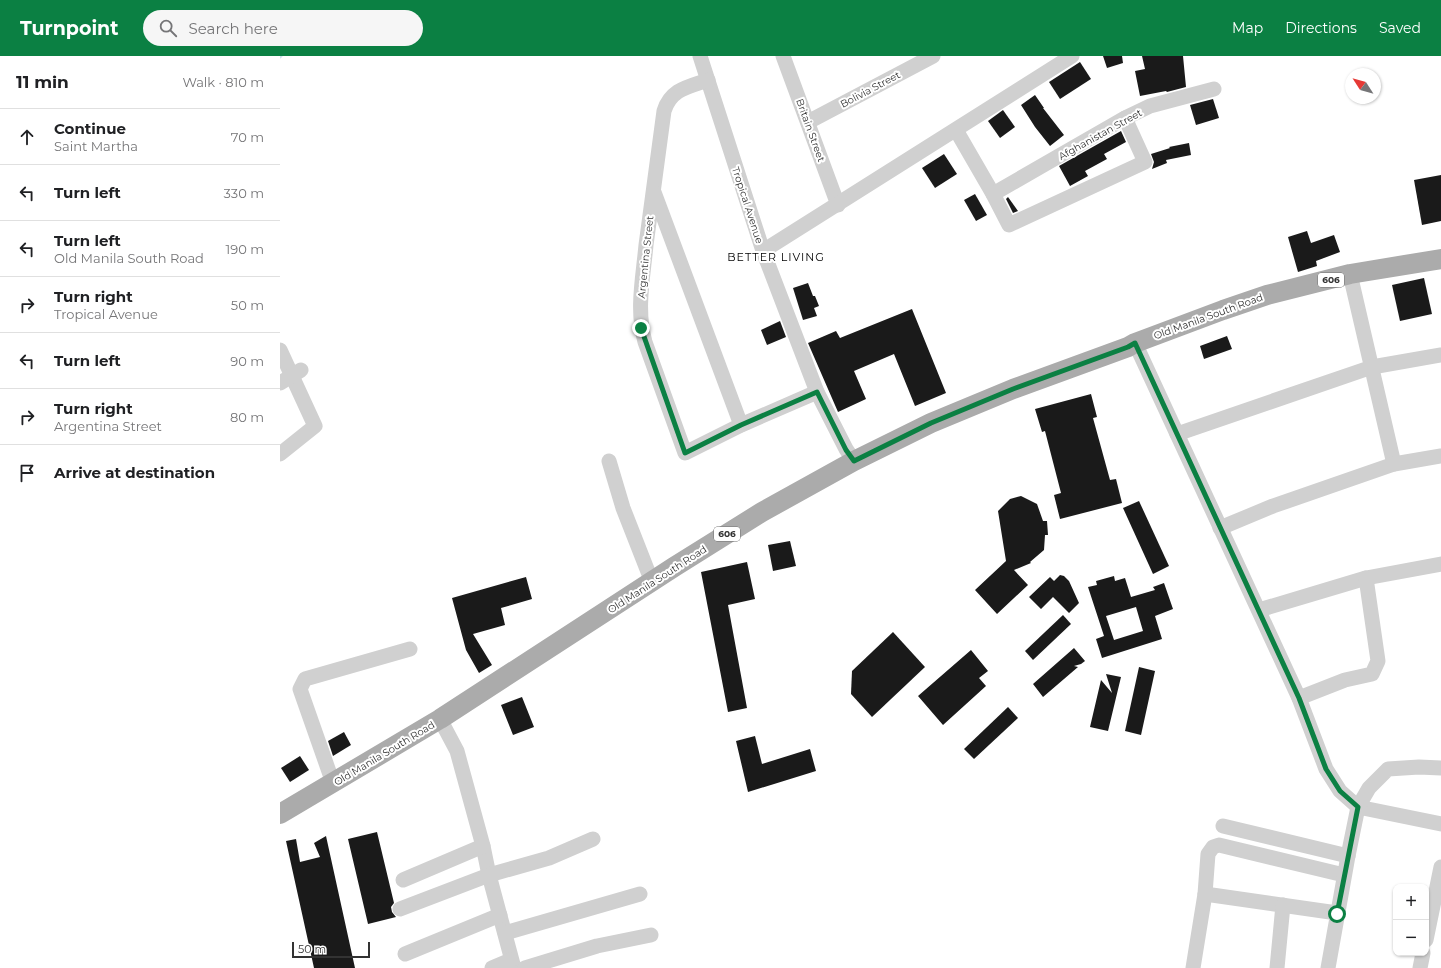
<!DOCTYPE html>
<meta charset="utf-8">
<style>
body{margin:0;font-family:Montserrat,sans-serif;background:#f6f6f6;color:#202124}
.controls{position:absolute;right:12px;bottom:12px;display:grid;overflow:hidden;border-radius:8px;box-shadow:0 1px 3px #0004}
.controls button{width:36px;height:36px;display:grid;place-items:center;padding:0;border:0;border-bottom:1px solid #e0e0e0;background:#fff;color:#202124;font:20px sans-serif}
.compass{position:absolute;left:1065px;top:12px;width:36px;height:36px;border-radius:50%;background:#fff;box-shadow:0 1px 3px #0004;rotate:306deg}
.scale{position:absolute;left:12px;bottom:10px;width:78px;box-sizing:border-box;padding-left:4px;border:2px solid #333;border-top:0;font-size:11px;line-height:14px;white-space:nowrap;color:#333;-webkit-text-stroke:3px #fff;paint-order:stroke}
.stop{position:absolute;width:12px;height:12px;margin:-9px;border:3px solid #0b8043;border-radius:50%;background:#fff}
.stop.end{background:#0b8043;border-color:#fff;box-shadow:0 1px 4px #0008}
.list{margin:0;padding:0;list-style:none}
h2{display:flex;justify-content:space-between;align-items:center;height:52px;margin:0;padding:0 16px;font-size:17px}
h2 small{font-size:13px;font-weight:400;color:#757577}
.list li{display:grid;grid-template-columns:26px 1fr auto;gap:12px;align-items:center;box-sizing:border-box;height:56px;padding:0 16px;border-top:1px solid #e0e0e0}
.list b{display:block;font-size:15px;white-space:nowrap}
.list p{margin:0;font-size:13px;white-space:nowrap;color:#757577}
.list em{font-size:13px;font-style:normal;color:#757577}
.icon{flex:none;width:22px;height:22px;fill:none;stroke:currentColor;stroke-width:2;stroke-linecap:round;stroke-linejoin:round}
.map{position:relative;flex:none;width:1161px;height:912px;overflow:hidden}
header{display:flex;align-items:center;gap:24px;box-sizing:border-box;height:56px;padding:0 20px;background:#0b8043;color:#fff}
header strong{font-size:19px}
nav{display:flex;gap:22px;margin-inline-start:auto;font-size:14px}
.search{width:280px;height:36px;background:#f6f6f6;display:flex;align-items:center;gap:10px;box-sizing:border-box;padding:0 14px;border-radius:22px;color:#757577;font-size:15px}
main{display:flex}
aside{flex:1;background:#fff}
.map>svg:first-child{display:block}
.lines{fill:none;stroke-linecap:round;stroke-linejoin:round}
.stream{stroke:#cfe2ee;stroke-width:3}
.building{fill:#1a1a1a;fill-rule:evenodd}
.minor{stroke:#d0d0d0;stroke-width:15}
.major{stroke:#ababab;stroke-width:20}
.route{stroke:#0b8043;stroke-width:5}
.labels{text-anchor:middle;stroke-width:4;stroke-linejoin:round;paint-order:stroke}
.shield{fill:#fff;stroke:#707070;stroke-width:1}
.shield-label{font-size:9px;font-weight:bold;fill:#333}
.street-label{font-size:10px;fill:#333;stroke:#fff}
.neighbourhood-label{font-size:11px;letter-spacing:1px;fill:#000;stroke:#fff}
</style>
<header>
<strong>Turnpoint</strong>
<div class="search"><svg class="icon" aria-label="search" viewBox="0 0 24 24"><circle cx="10" cy="10" r="6"/><path d="M15 15l6 6"/></svg>Search here</div>
<nav><a>Map</a><a>Directions</a><a>Saved</a></nav>
</header>
<main>
<aside>
<h2>11 min<small>Walk · 810 m</small></h2>
<ul class="list">
<li><svg class="icon" aria-label="ahead" viewBox="0 0 24 24"><path d="M12 20V5M6 11l6-6 6 6"/></svg><div><b>Continue</b><p>Saint Martha</p></div><em>70 m</em></li>
<li><svg class="icon" aria-label="left" viewBox="0 0 24 24"><path d="M17 20v-9H6M10 6l-5 5 5 5"/></svg><div><b>Turn left</b></div><em>330 m</em></li>
<li><svg class="icon" aria-label="left" viewBox="0 0 24 24"><path d="M17 20v-9H6M10 6l-5 5 5 5"/></svg><div><b>Turn left</b><p>Old Manila South Road</p></div><em>190 m</em></li>
<li><svg class="icon" aria-label="right" viewBox="0 0 24 24"><path d="M7 20v-9h11M14 6l5 5-5 5"/></svg><div><b>Turn right</b><p>Tropical Avenue</p></div><em>50 m</em></li>
<li><svg class="icon" aria-label="left" viewBox="0 0 24 24"><path d="M17 20v-9H6M10 6l-5 5 5 5"/></svg><div><b>Turn left</b></div><em>90 m</em></li>
<li><svg class="icon" aria-label="right" viewBox="0 0 24 24"><path d="M7 20v-9h11M14 6l5 5-5 5"/></svg><div><b>Turn right</b><p>Argentina Street</p></div><em>80 m</em></li>
<li><svg class="icon" aria-label="arrive" viewBox="0 0 24 24"><path d="M6 21V4h12l-3 4 3 4H6"/></svg><div><b>Arrive at destination</b></div></li>
</ul>
</aside>
<div class="map">
<svg width="1161" height="912" viewBox="0 0 1161 912">
<rect width="100%" height="100%" fill="#fff"/>
<g class="lines">
<path class="stream" d="M0 1 1 0"/>
</g>
<g class="building">
<path d="M823 0H842L843 7 827 12Z"/>
<path d="M862 0H903L906 31 887 36 886 35 860 40 855 15 865 13Z"/>
<path d="M800 6 811 23 780 43 769 26Z"/>
<path d="M755 39 764 52H763L784 79 770 90 755 71 741 49Z"/>
<path d="M933 43 939 62 916 69 910 49Z"/>
<path d="M723 54 735 71 720 82 708 65Z"/>
<path d="M841 75 846 86 824 98 827 103 805 115 808 120 790 130 779 110Z"/>
<path d="M909 87 911 99 886 104 887 107 872 113 874 106 871 98 890 92 889 91Z"/>
<path d="M664 98 677 118 655 132 642 112Z"/>
<path d="M1161 119V165L1142 169 1134 124Z"/>
<path d="M695 138 707 159 696 165 684 144Z"/>
<path d="M728 141 738 155 733 157 726 143Z"/>
<path d="M1027 175 1031 187 1054 179 1060 196 1036 205 1037 210 1018 216 1008 181Z"/>
<path d="M1144 222 1152 258 1120 265 1112 229Z"/>
<path d="M528 227 533 240H535L539 250 534 252 537 260 523 264 513 232Z"/>
<path d="M632 253 666 337 635 350 614 298 574 315 586 343 558 356 528 287 556 275 560 282Z"/>
<path d="M500 265 506 281 487 289 481 274Z"/>
<path d="M947 280 952 293 924 303 920 290Z"/>
<path d="M811 338 817 361 813 362 830 424 836 423 842 447 780 463 774 439 781 437 765 375 762 376 755 353Z"/>
<path d="M741 440 757 448 763 465H767L768 479H765L764 494 750 506 751 507 734 514 748 529 717 558 695 534 726 505 718 455 730 443Z"/>
<path d="M859 445 889 510 873 518 843 452Z"/>
<path d="M510 485 516 510 493 515 488 489Z"/>
<path d="M467 506 475 543 448 549 467 652 448 656 421 516Z"/>
<path d="M780 519 784 520 789 525 799 547 789 557 773 541 761 553 749 541 770 521 774 525Z"/>
<path d="M834 520 835 525 845 522 851 541 875 534 873 531 884 527 893 553 875 560 882 583 822 602 816 583 824 580 808 531 817 529 816 525ZM856 551 863 575 834 584 826 560Z"/>
<path d="M246 521 252 543 221 552 225 569 193 578 212 609 199 617 186 594 172 542Z"/>
<path d="M783 559 791 568 753 604 745 595Z"/>
<path d="M613 576 645 611 592 661 571 638 572 615Z"/>
<path d="M794 592 805 605 801 608 794 610 798 611 763 641 753 628Z"/>
<path d="M691 594 708 615 699 622 706 630 663 669 638 640Z"/>
<path d="M859 611 875 615 861 679 845 675Z"/>
<path d="M826 618 841 621 828 675 810 671 821 624 832 637Z"/>
<path d="M242 641 254 671 233 679 221 649Z"/>
<path d="M728 651 738 662 694 703 684 693Z"/>
<path d="M64 676 71 689 53 700 48 685Z"/>
<path d="M475 680 482 708 530 693 536 715 468 736 456 685Z"/>
<path d="M20 700 29 714 10 726 1 712Z"/>
<path d="M97 776 114 847 111 851 112 856 116 861 88 868 68 783Z"/>
<path d="M46 780 75 912H34L6 785 16 783 20 806 40 801 34 787Z"/>
</g>
<g class="lines">
<g class="minor">
<path d="M420 0 483 195 537 336 566 393 574 405"/>
<path d="M503 0 558 149"/>
<path d="M428 24C408 31 391 33 384 55 378 100 372 144 366 189 363 222 356 254 365 286L405 397 461 369 537 336"/>
<path d="M528 66 653 0"/>
<path d="M676 74 713 138 729 169 865 106 845 62"/>
<path d="M374 136 461 369"/>
<path d="M713 138 845 62 870 50 934 33"/>
<path d="M483 195 792 0"/>
<path d="M1070 218 1114 408"/>
<path d="M855 287 1019 642 1046 713 1060 735 1078 751 1161 768"/>
<path d="M0 294 35 370 0 398"/>
<path d="M0 327 21 314"/>
<path d="M897 378 1092 311 1161 299"/>
<path d="M329 405 343 452 372 526"/>
<path d="M940 472 993 450 1114 408 1161 400"/>
<path d="M979 554 1086 522 1161 508"/>
<path d="M1019 642 1065 624 1092 618 1098 605 1086 522"/>
<path d="M160 663 177 695 203 790 209 819 234 912"/>
<path d="M53 727 20 633 25 623 130 593"/>
<path d="M943 770 1068 800"/>
<path d="M123 824 203 790"/>
<path d="M925 838 1057 857"/>
<path d="M120 853 209 819 269 802 313 783"/>
<path d="M225 877 360 838"/>
<path d="M1146 884 1161 811"/>
<path d="M125 898 220 859"/>
<path d="M212 912 231 904"/>
<path d="M245 912 317 890 371 879"/>
<path d="M913 912 925 838 928 798 933 791 939 789 1064 819"/>
<path d="M997 912 1003 849"/>
<path d="M1048 912 1068 800 1078 751 1089 732 1108 713 1139 711 1161 712"/>
<path d="M1140 912 1143 897"/>
</g>
<path class="major" d="M0 758 160 663 394 511 482 456 574 405 651 367 733 333 848 291 855 287 943 254 987 239 1070 218 1161 203"/>
</g>
<g class="lines">
<path class="route" d="M361 272 405 397 461 369 537 336 566 394 574 405 651 367 733 333 848 291 855 287 1019 642 1046 713 1060 735 1078 751 1057 858"/>
</g>
<g class="labels">
<g class="shield">
<rect x="1038" y="217" width="26" height="14" rx="3"/>
<rect x="434" y="471" width="26" height="14" rx="3"/>
</g>
<g class="shield-label">
<text x="1051" y="227">606</text>
<text x="447" y="481">606</text>
</g>
<g class="street-label">
<text transform="translate(590 33) rotate(-28)" y="4">Bolivia Street</text>
<text transform="translate(531 74) rotate(70)" y="4">Britain Street</text>
<text transform="translate(820 78) rotate(-29)" y="4">Afghanistan Street</text>
<text transform="translate(468 149) rotate(72)" y="4">Tropical Avenue</text>
<text transform="translate(365 201) rotate(-84)" y="4">Argentina Street</text>
<text transform="translate(928 260) rotate(-20)" y="4">Old Manila South Road</text>
<text transform="translate(377 523) rotate(-33)" y="4">Old Manila South Road</text>
<text transform="translate(104 697) rotate(-31)" y="4">Old Manila South Road</text>
</g>
<g class="neighbourhood-label">
<text x="496" y="205">BETTER LIVING</text>
</g>
</g>
</svg>
<div class="controls">
<button>+</button>
<button>−</button>
</div>
<svg class="compass" viewBox="-18 -18 36 36"><path d="M0-13l5 13h-10z" fill="#e53935"/><path d="M0 13l5-13h-10z" fill="#757577"/></svg>
<div class="scale">50 m</div>
<div class="stop" style="left:1057px;top:858px"></div>
<div class="stop end" style="left:361px;top:272px"></div>
</div>
</main>
